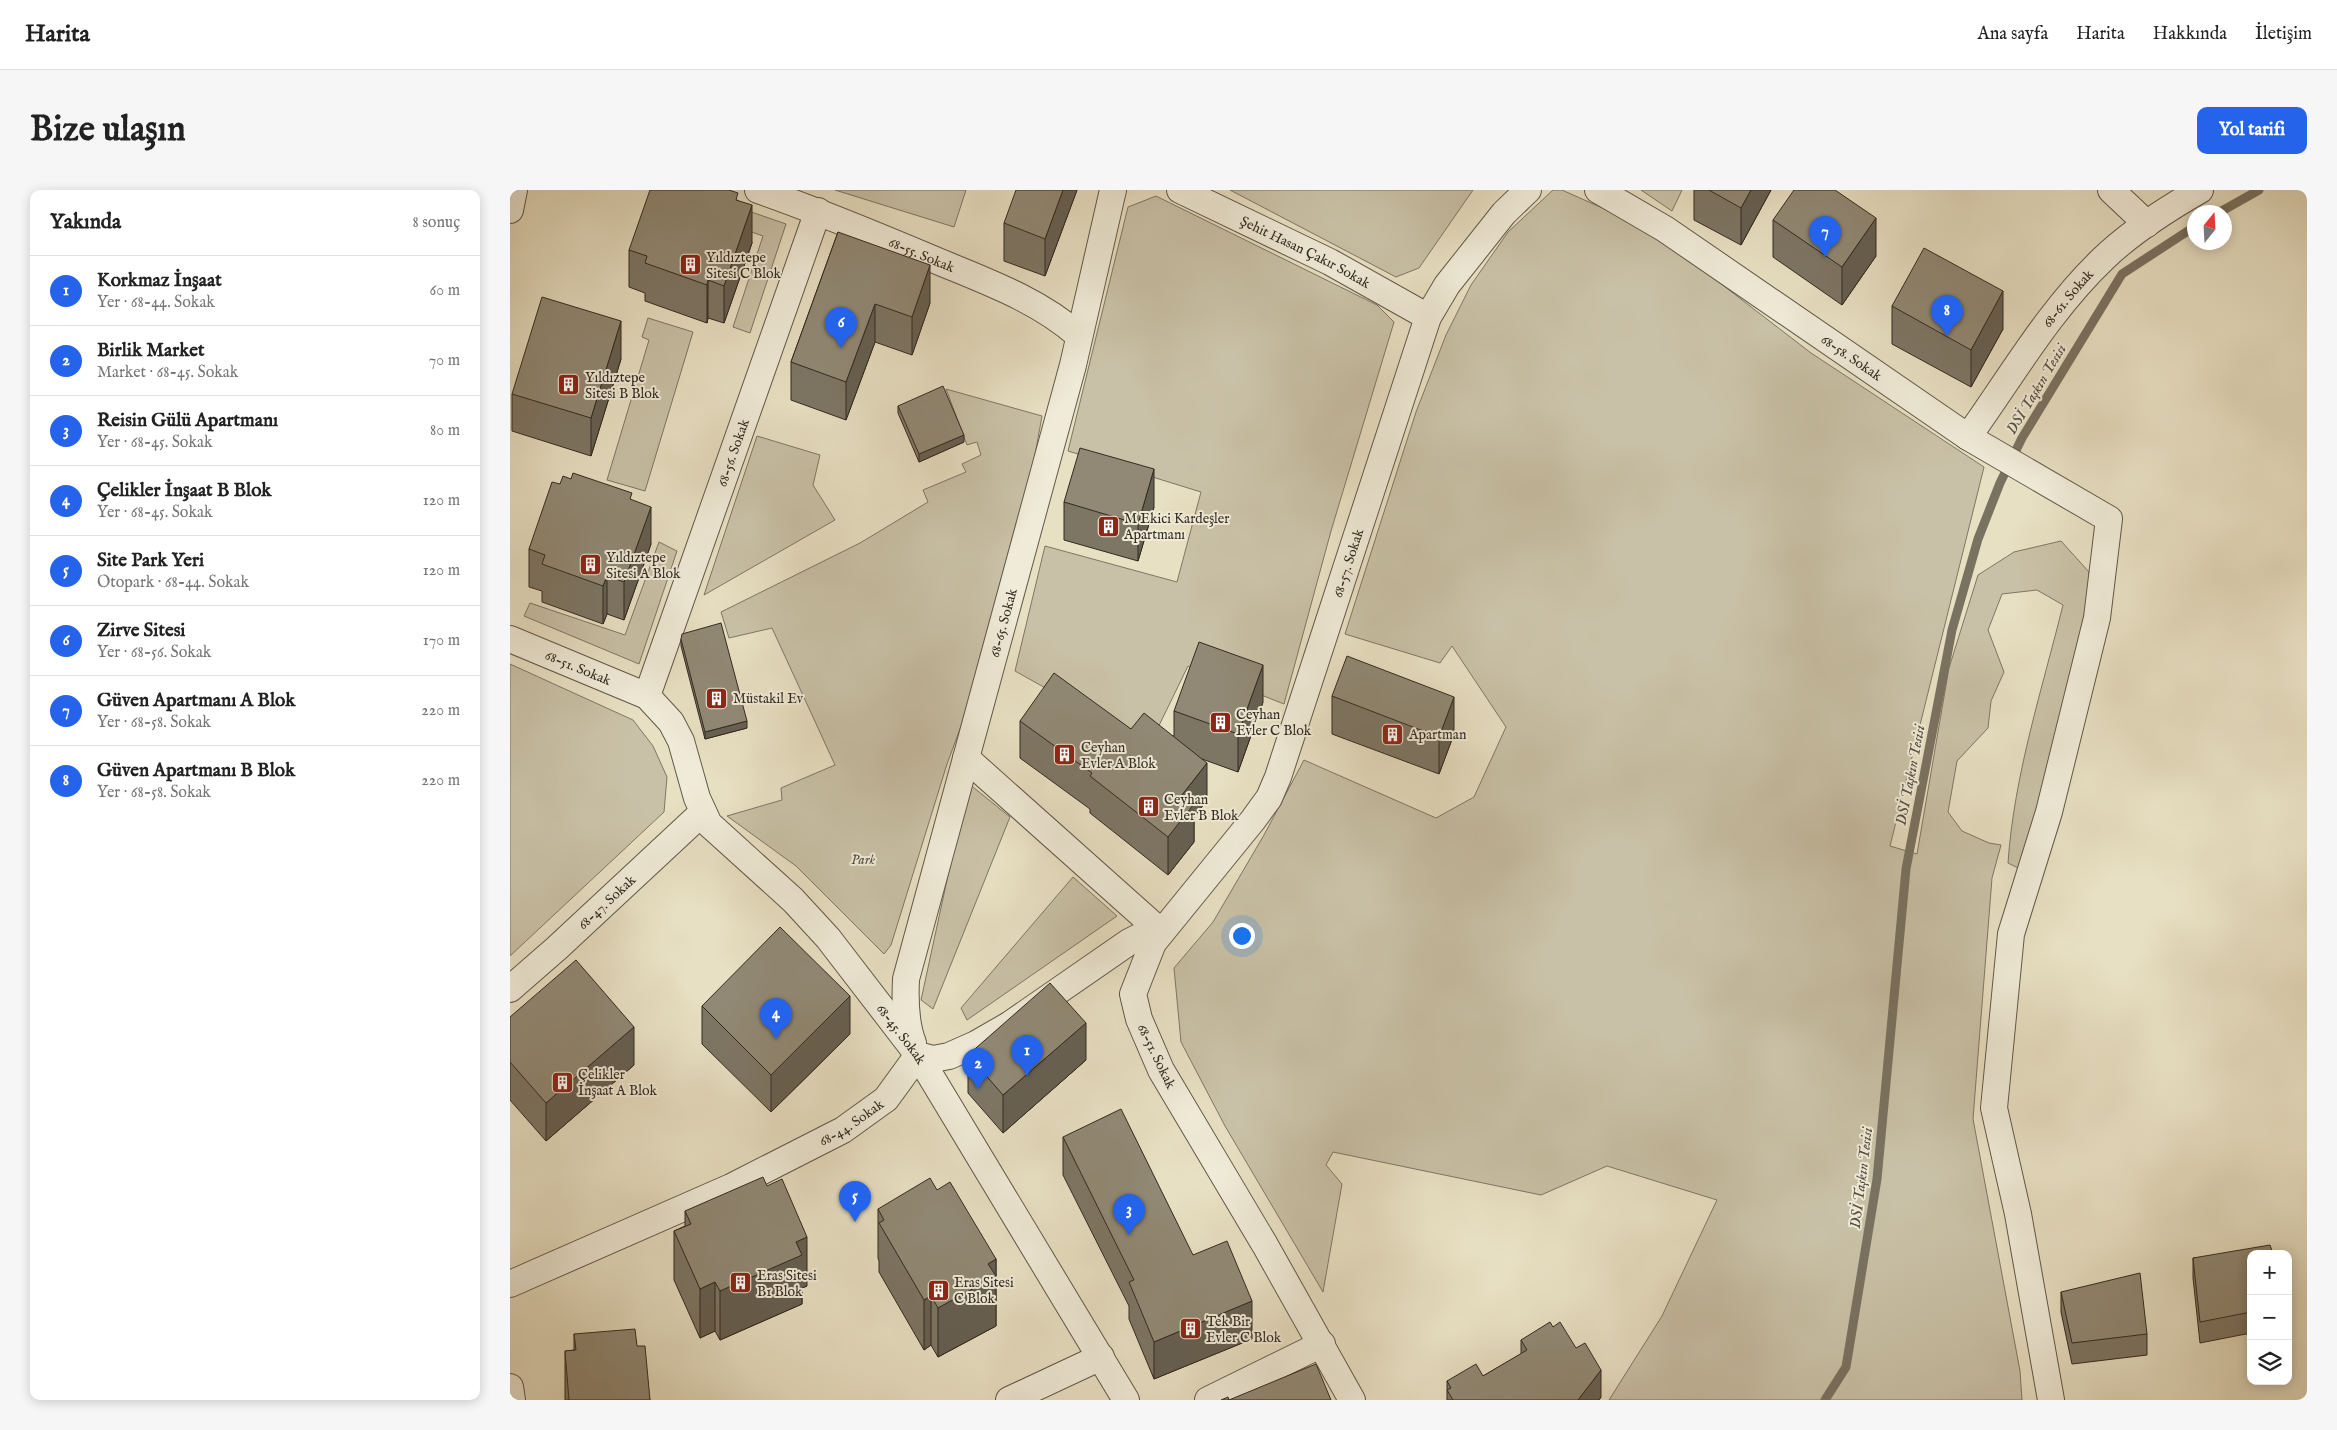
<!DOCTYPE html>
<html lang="tr">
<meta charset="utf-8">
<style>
body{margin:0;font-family:"IM FELL English",serif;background:#f6f6f6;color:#222}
.controls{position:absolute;right:15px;bottom:15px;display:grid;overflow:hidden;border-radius:10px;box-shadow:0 2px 12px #0003}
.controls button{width:45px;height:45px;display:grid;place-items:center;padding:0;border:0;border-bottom:1px solid #e0e0e0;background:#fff;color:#222;font:25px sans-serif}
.compass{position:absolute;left:1677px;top:15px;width:45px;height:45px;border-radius:50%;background:#fff;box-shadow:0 2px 12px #0003;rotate:18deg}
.you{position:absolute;left:731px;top:745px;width:18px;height:18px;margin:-12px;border:4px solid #fff;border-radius:50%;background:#1a73e8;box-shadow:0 0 0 8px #1a73e833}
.badge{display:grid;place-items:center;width:32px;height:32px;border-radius:50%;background:#2563eb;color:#fff;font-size:16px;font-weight:700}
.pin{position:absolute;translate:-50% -41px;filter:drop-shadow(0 1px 2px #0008)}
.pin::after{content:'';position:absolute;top:26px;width:18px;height:15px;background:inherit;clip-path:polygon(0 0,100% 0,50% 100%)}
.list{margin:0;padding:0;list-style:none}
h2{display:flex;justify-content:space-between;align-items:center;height:65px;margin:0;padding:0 20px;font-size:21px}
h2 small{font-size:16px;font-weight:400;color:#767676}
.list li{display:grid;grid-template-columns:32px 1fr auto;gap:15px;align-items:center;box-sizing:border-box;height:70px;padding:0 20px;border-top:1px solid #e0e0e0}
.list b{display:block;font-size:19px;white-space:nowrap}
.list p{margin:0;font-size:16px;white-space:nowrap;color:#767676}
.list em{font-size:16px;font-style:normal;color:#767676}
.icon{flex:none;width:28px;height:28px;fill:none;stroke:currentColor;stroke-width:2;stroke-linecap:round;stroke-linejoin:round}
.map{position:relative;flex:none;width:1797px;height:1210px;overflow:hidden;border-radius:10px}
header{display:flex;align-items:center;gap:30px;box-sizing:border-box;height:70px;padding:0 25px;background:#fff;border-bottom:1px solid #e0e0e0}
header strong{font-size:24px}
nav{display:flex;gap:28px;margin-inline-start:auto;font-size:18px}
.intro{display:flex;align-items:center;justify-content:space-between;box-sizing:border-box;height:120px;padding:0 30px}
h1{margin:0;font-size:35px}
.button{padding:12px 22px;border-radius:10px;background:#2563eb;color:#fff;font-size:18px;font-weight:700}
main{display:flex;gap:30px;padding:0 30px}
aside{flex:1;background:#fff;border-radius:10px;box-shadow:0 2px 12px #0003}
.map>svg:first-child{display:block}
.green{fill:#c9c1a7;stroke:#7e7664}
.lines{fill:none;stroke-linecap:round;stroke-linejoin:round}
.stream{stroke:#7a7261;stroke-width:9}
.street-casing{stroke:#605849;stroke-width:28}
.street{stroke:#f0ebd8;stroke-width:26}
.wall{fill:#7d7665;stroke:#332a20}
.shaded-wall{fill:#666052;stroke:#332a20}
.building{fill:#918975;stroke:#332a20}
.labels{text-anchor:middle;stroke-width:4;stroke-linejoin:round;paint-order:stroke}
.street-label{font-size:14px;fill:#332a20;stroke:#f0ebd8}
.poi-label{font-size:14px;fill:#332a20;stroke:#f0ebd8;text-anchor:start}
.park-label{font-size:14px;font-style:italic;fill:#585042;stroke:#f0ebd8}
.water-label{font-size:15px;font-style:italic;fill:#574e40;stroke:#f0ebd8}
</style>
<header>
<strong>Harita</strong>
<nav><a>Ana sayfa</a><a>Harita</a><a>Hakkında</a><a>İletişim</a></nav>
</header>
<div class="intro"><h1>Bize ulaşın</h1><a class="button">Yol tarifi</a></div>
<main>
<aside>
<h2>Yakında<small>8 sonuç</small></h2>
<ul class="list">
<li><span class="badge">1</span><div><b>Korkmaz İnşaat</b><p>Yer · 68-44. Sokak</p></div><em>60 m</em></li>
<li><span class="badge">2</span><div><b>Birlik Market</b><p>Market · 68-45. Sokak</p></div><em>70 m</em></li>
<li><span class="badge">3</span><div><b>Reisin Gülü Apartmanı</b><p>Yer · 68-45. Sokak</p></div><em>80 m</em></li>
<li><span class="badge">4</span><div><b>Çelikler İnşaat B Blok</b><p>Yer · 68-45. Sokak</p></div><em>120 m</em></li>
<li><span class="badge">5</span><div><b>Site Park Yeri</b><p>Otopark · 68-44. Sokak</p></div><em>120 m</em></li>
<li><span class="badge">6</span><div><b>Zirve Sitesi</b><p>Yer · 68-56. Sokak</p></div><em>170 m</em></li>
<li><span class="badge">7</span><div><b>Güven Apartmanı A Blok</b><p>Yer · 68-58. Sokak</p></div><em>220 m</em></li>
<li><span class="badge">8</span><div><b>Güven Apartmanı B Blok</b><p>Yer · 68-58. Sokak</p></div><em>220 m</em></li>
</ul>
</aside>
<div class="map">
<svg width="1797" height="1210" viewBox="0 0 1797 1210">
<rect width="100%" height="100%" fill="#e8e0c3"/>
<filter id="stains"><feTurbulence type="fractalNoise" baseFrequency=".004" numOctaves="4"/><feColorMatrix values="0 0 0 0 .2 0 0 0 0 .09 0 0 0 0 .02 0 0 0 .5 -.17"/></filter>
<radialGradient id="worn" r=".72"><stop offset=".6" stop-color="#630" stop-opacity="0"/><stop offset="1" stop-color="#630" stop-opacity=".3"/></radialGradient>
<g class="green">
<path d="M325 0H456L444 37Z"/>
<path d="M720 0H963L909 78 886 87Z"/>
<path d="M1043 0H1052L1108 25 1184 73 1301 163 1474 277 1380 656 1407 664 1439 478 1468 385 1504 362 1551 351 1579 382V421L1516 682 1498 673C1504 585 1532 500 1553 415L1527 400 1492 404 1478 440 1494 482 1481 511 1478 538 1447 571 1438 622 1452 641 1479 653 1491 655 1482 688 1463 929 1510 1181 1512 1210H1099L1152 1126 1207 1010 1097 976 1031 1005 823 962 816 975 832 994 813 1102 715 936 671 852 664 778 703 732 754 645 794 570 926 628 964 607 996 537 942 456 930 473 835 444 906 222 936 145 961 95 998 42Z"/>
<path d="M1131 0H1172L1162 21Z"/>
<path d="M646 6 867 115 884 132 821 341 774 514 678 476 639 556 505 481 535 356 667 392 691 302 558 261 618 17Z"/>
<path d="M224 16 276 34 240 143 223 137 253 46 219 34Z"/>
<path d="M138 128 183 142 135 301 97 290 139 150 132 147Z"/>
<path d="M436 199 532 226 518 304 464 501 437 574 381 755 374 764 286 676 217 626 272 610 271 598 325 575 262 438 219 448 211 422 350 353 418 312 413 300 456 282 452 274 471 265 467 252 457 255Z"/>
<path d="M247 246 310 265 303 295 325 330 194 405Z"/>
<path d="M149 352 167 361 129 474 14 426 20 413 115 445Z"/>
<path d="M0 474 123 530 143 556 157 587 154 622 0 766Z"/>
<path d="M458 593 500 627 423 819 411 810Z"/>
<path d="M563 687 607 726 457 830 451 818Z"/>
</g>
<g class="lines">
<g class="stream">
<path d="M1710 22 1749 0"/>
<path d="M1315 1210 1336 1177 1367 989 1396 679 1442 440 1468 349 1490 293 1512 248 1612 84 1684 37"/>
</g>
<defs>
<g id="street">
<path id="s1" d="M248 0C308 21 366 45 425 70 475 91 527 109 568 145"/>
<path id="s2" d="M670 0 820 72 918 127"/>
<path id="s3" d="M1088 0 1155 39 1458 247 1599 329 1587 428 1539 622 1501 744 1484 918 1508 1024 1541 1210"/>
<path d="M1601 0 1637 34"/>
<path d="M0 20 4 0"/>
<path id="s4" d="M1458 247C1501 187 1540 119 1594 68 1622 41 1657 19 1690 0"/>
<path id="s5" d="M0 449 137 506 161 532 171 551 187 608 199 634 283 710 318 748 408 865 616 1210"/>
<path id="s6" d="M137 506 308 21"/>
<path d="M456 568 651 742"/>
<path id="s7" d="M0 799 47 758 192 623"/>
<path id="s8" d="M403 853C395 833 395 810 396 789L563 175 603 0"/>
<path d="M408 865 423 869 439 866 466 854 499 835 619 752 639 742H651"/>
<path id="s9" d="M0 1094 221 997 333 940 376 909 408 865"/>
<path d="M0 1197 2 1210"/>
<path d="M499 1210 591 1167"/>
<path d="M698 1210 812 1154"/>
<path id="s10" d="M842 1210 755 1055 651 880 629 829 623 804 643 753 743 630 759 608 768 587 918 127 937 95 994 23 1018 0"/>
</g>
</defs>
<use href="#street" class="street-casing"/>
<use href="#street" class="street"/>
</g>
<g class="wall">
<path d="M567 0 535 86 494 71V33Z"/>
<path d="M1184 0H1261L1231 55 1184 30Z"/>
<path d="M228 10 242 53 214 133 198 128 197 133 135 111V103L119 97V60Z"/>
<path d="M1263 30 1366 66 1332 115 1263 67Z"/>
<path d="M328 42 420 113 402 165 365 152 336 230 281 210V172Z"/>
<path d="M1382 116 1493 139 1461 197 1382 154Z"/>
<path d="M111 169 81 266 2 241V204Z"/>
<path d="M388 216 454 252 409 272 388 223Z"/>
<path d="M50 294 122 310 141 354 114 430 97 424 93 434 32 412V401L19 397V359Z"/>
<path d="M554 312 644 317 628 371 554 350Z"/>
<path d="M171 449 237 538 195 549 171 456Z"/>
<path d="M822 506 944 544 929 584 822 544Z"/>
<path d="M753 512 728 582 692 569 697 610 684 627V652L658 685 580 623V619L510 568V531L621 539 664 546V521Z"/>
<path d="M192 816 340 844 261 922 192 854Z"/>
<path d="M0 827 124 875 36 951 0 910Z"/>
<path d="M458 865 576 870 493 943 458 903Z"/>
<path d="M553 947 683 1065 742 1149 644 1189 619 1129V1116L553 985Z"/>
<path d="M427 1000 486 1069V1136L428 1167 421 1155 414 1160 369 1082V1071L368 1068V1019Z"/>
<path d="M175 1021 297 1096 292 1098V1114L210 1150 205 1141 190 1148 164 1090V1041L175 1036Z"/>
<path d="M1741 1064V1143L1690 1153 1683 1088V1068Z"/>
<path d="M1551 1102 1637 1144V1165L1562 1174 1551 1122Z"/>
<path d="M1778 1110 1780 1115V1136H1778Z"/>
<path d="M64 1144 127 1156 140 1210H55V1161L64 1160Z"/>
<path d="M1011 1150 1091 1207 1089 1210H937V1191L973 1186 1011 1164Z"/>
</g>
<g class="shaded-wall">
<path d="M553 0H567L535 86V49Z"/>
<path d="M1241 0H1261L1231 55V18Z"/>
<path d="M242 15V53L214 133V96Z"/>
<path d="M1366 28V66L1332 115V77Z"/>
<path d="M420 75V113L402 165V127Z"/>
<path d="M198 90V128L197 133V95Z"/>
<path d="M1493 101V139L1461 197V160Z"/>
<path d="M365 114V152L336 230V192Z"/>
<path d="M111 131V169L81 266V228Z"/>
<path d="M454 245V252L409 272V264Z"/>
<path d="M644 279V317L628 371V334Z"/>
<path d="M141 317V354L114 430V392Z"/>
<path d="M97 386V424L93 434V396Z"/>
<path d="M753 475V512L728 582V544Z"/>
<path d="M944 507V544L929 584V547Z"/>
<path d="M237 531V538L195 549V542Z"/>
<path d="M697 573V610L684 627V652L658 685V647L672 605Z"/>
<path d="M340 806V844L261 922V885Z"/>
<path d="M576 833V870L493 943V905Z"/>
<path d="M124 837V875L36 951V913Z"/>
<path d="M297 1047V1096L292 1098V1114L210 1150V1101L286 1052Z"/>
<path d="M486 1069V1136L428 1167V1118L478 1074Z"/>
<path d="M205 1092V1141L190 1148V1099Z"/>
<path d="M421 1106V1155L414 1160V1110Z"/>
<path d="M742 1111V1149L644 1189V1152Z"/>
<path d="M1091 1180V1207L1089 1210H1068Z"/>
</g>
<g class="building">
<path d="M140 0H219L228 3 226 10 242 15 214 96 198 90 197 95 135 73 137 66 119 60Z"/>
<path d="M506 0H553L535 49 494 33Z"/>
<path d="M1199 0H1241L1231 18Z"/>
<path d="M1284 0H1325L1366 28 1332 77 1263 30Z"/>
<path d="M328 42 420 75 402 127 365 114 336 192 281 172Z"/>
<path d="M1414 58 1493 101 1461 160 1382 116Z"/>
<path d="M32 107 111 131 81 228 2 204Z"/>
<path d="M433 196 454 245 409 264 388 216Z"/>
<path d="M570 258 644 279 628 334 554 312Z"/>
<path d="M63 283 122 303 120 309 141 317 114 392 97 386 93 396 32 374 35 365 19 359 42 292 50 294 53 286 61 289Z"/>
<path d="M211 433 237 531 195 542 171 449 172 444Z"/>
<path d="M689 452 753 475 728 544 664 521Z"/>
<path d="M837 466 944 507 929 547 822 506Z"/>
<path d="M544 483 621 539 634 523 697 573 672 605 684 614 658 647 580 586 582 583 510 531Z"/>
<path d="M270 737 340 806 261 885 192 816Z"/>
<path d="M66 770 124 837 36 913 0 872V827Z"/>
<path d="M540 793 576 833 493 905 458 865Z"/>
<path d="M611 919 683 1065 717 1051 742 1111 644 1152 619 1092 624 1090 553 947Z"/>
<path d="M253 987 257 996 272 989 297 1047 286 1052 292 1065 210 1101 205 1092 190 1099 164 1041 181 1034 175 1021Z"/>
<path d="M420 988 427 1000 440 992 486 1069 478 1074 486 1086 428 1118 421 1106 414 1110 369 1033 374 1030 368 1019Z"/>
<path d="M1760 1055 1763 1064H1741V1122L1690 1132 1683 1068Z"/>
<path d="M1630 1083 1637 1144 1562 1153 1551 1102Z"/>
<path d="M1040 1132 1043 1137 1050 1132 1066 1158 1075 1153 1091 1180 1068 1210H943L937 1200 941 1198 937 1191 966 1174 973 1186 1017 1160 1011 1150Z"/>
<path d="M125 1139 127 1156H135L140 1210H59L55 1161 66 1160 64 1144Z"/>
<path d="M806 1174 821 1210H711L718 1207 719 1210Z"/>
</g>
<defs>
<symbol id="building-square" viewBox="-11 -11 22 22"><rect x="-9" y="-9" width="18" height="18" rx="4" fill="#8f2418" stroke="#f0ebd8"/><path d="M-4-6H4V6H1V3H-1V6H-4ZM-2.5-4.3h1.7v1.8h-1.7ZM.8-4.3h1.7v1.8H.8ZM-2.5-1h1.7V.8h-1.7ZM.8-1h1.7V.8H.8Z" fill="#fff"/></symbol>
</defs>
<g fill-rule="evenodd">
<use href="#building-square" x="168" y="62" width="25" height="25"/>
<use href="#building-square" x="46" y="182" width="25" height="25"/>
<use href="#building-square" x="586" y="324" width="25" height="25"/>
<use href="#building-square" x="68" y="362" width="25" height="25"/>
<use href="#building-square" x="194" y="496" width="25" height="25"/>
<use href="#building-square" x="698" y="520" width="25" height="25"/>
<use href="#building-square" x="870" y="532" width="25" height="25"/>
<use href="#building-square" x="542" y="552" width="25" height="25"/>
<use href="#building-square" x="626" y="604" width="25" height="25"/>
<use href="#building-square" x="40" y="880" width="25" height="25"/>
<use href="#building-square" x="218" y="1080" width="25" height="25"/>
<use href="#building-square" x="416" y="1088" width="25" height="25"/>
<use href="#building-square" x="668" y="1126" width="25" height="25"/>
</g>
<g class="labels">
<g class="street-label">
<text dy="5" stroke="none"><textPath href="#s2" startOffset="140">Şehit Hasan Çakır Sokak</textPath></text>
<text dy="5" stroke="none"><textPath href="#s1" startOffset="176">68-55. Sokak</textPath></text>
<text dy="5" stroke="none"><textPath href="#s4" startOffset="171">68-61. Sokak</textPath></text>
<text dy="5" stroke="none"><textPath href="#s3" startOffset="304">68-58. Sokak</textPath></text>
<text dy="5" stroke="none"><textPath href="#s6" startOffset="258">68-56. Sokak</textPath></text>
<text dy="5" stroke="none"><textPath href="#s10" startOffset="951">68-57. Sokak</textPath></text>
<text dy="5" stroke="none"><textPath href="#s8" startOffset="434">68-65. Sokak</textPath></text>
<text dy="5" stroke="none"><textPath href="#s5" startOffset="74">68-51. Sokak</textPath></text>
<text dy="5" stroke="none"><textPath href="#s7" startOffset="130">68-47. Sokak</textPath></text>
<text dy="5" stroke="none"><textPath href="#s5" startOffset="579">68-45. Sokak</textPath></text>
<text transform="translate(647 866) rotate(64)" y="5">68-51. Sokak</text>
<text dy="5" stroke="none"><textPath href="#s9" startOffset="378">68-44. Sokak</textPath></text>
</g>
<g class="poi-label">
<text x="196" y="72">Yıldıztepe<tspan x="196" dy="16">Sitesi C Blok</tspan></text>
<text x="75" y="192">Yıldıztepe<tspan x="75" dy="16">Sitesi B Blok</tspan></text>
<text x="614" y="333">M Ekici Kardeşler<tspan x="614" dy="16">Apartmanı</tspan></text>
<text x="96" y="372">Yıldıztepe<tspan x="96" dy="16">Sitesi A Blok</tspan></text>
<text x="223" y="513">Müstakil Ev</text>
<text x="726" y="529">Ceyhan<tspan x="726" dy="16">Evler C Blok</tspan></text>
<text x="899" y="549">Apartman</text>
<text x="571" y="562">Ceyhan<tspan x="571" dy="16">Evler A Blok</tspan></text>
<text x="654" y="614">Ceyhan<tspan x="654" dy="16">Evler B Blok</tspan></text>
<text x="68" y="889">Çelikler<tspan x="68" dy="16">İnşaat A Blok</tspan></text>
<text x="247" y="1090">Eras Sitesi<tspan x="247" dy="16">B1 Blok</tspan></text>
<text x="444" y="1097">Eras Sitesi<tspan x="444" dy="16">C Blok</tspan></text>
<text x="696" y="1136">Tek Bir<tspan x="696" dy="16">Evler C Blok</tspan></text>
</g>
<g class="park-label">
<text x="353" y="674">Park</text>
</g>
<g class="water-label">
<text transform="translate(1526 199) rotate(-59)" y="5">DSİ Taşkın Tesisi</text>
<text transform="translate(1400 585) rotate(-79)" y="5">DSİ Taşkın Tesisi</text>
<text transform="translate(1351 988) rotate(-83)" y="5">DSİ Taşkın Tesisi</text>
</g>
</g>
<rect width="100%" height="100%" filter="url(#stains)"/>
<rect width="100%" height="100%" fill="url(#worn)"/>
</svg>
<div class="controls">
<button>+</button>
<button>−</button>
<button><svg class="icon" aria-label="layers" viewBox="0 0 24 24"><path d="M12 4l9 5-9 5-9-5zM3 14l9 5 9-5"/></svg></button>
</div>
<svg class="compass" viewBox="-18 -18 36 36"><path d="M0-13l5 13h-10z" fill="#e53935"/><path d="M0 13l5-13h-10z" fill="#767676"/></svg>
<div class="you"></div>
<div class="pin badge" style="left:517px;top:886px">1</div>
<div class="pin badge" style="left:468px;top:899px">2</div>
<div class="pin badge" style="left:619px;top:1045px">3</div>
<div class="pin badge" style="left:266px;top:849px">4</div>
<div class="pin badge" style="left:345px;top:1032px">5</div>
<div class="pin badge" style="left:331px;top:158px">6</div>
<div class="pin badge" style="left:1315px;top:67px">7</div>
<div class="pin badge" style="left:1437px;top:146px">8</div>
</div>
</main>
